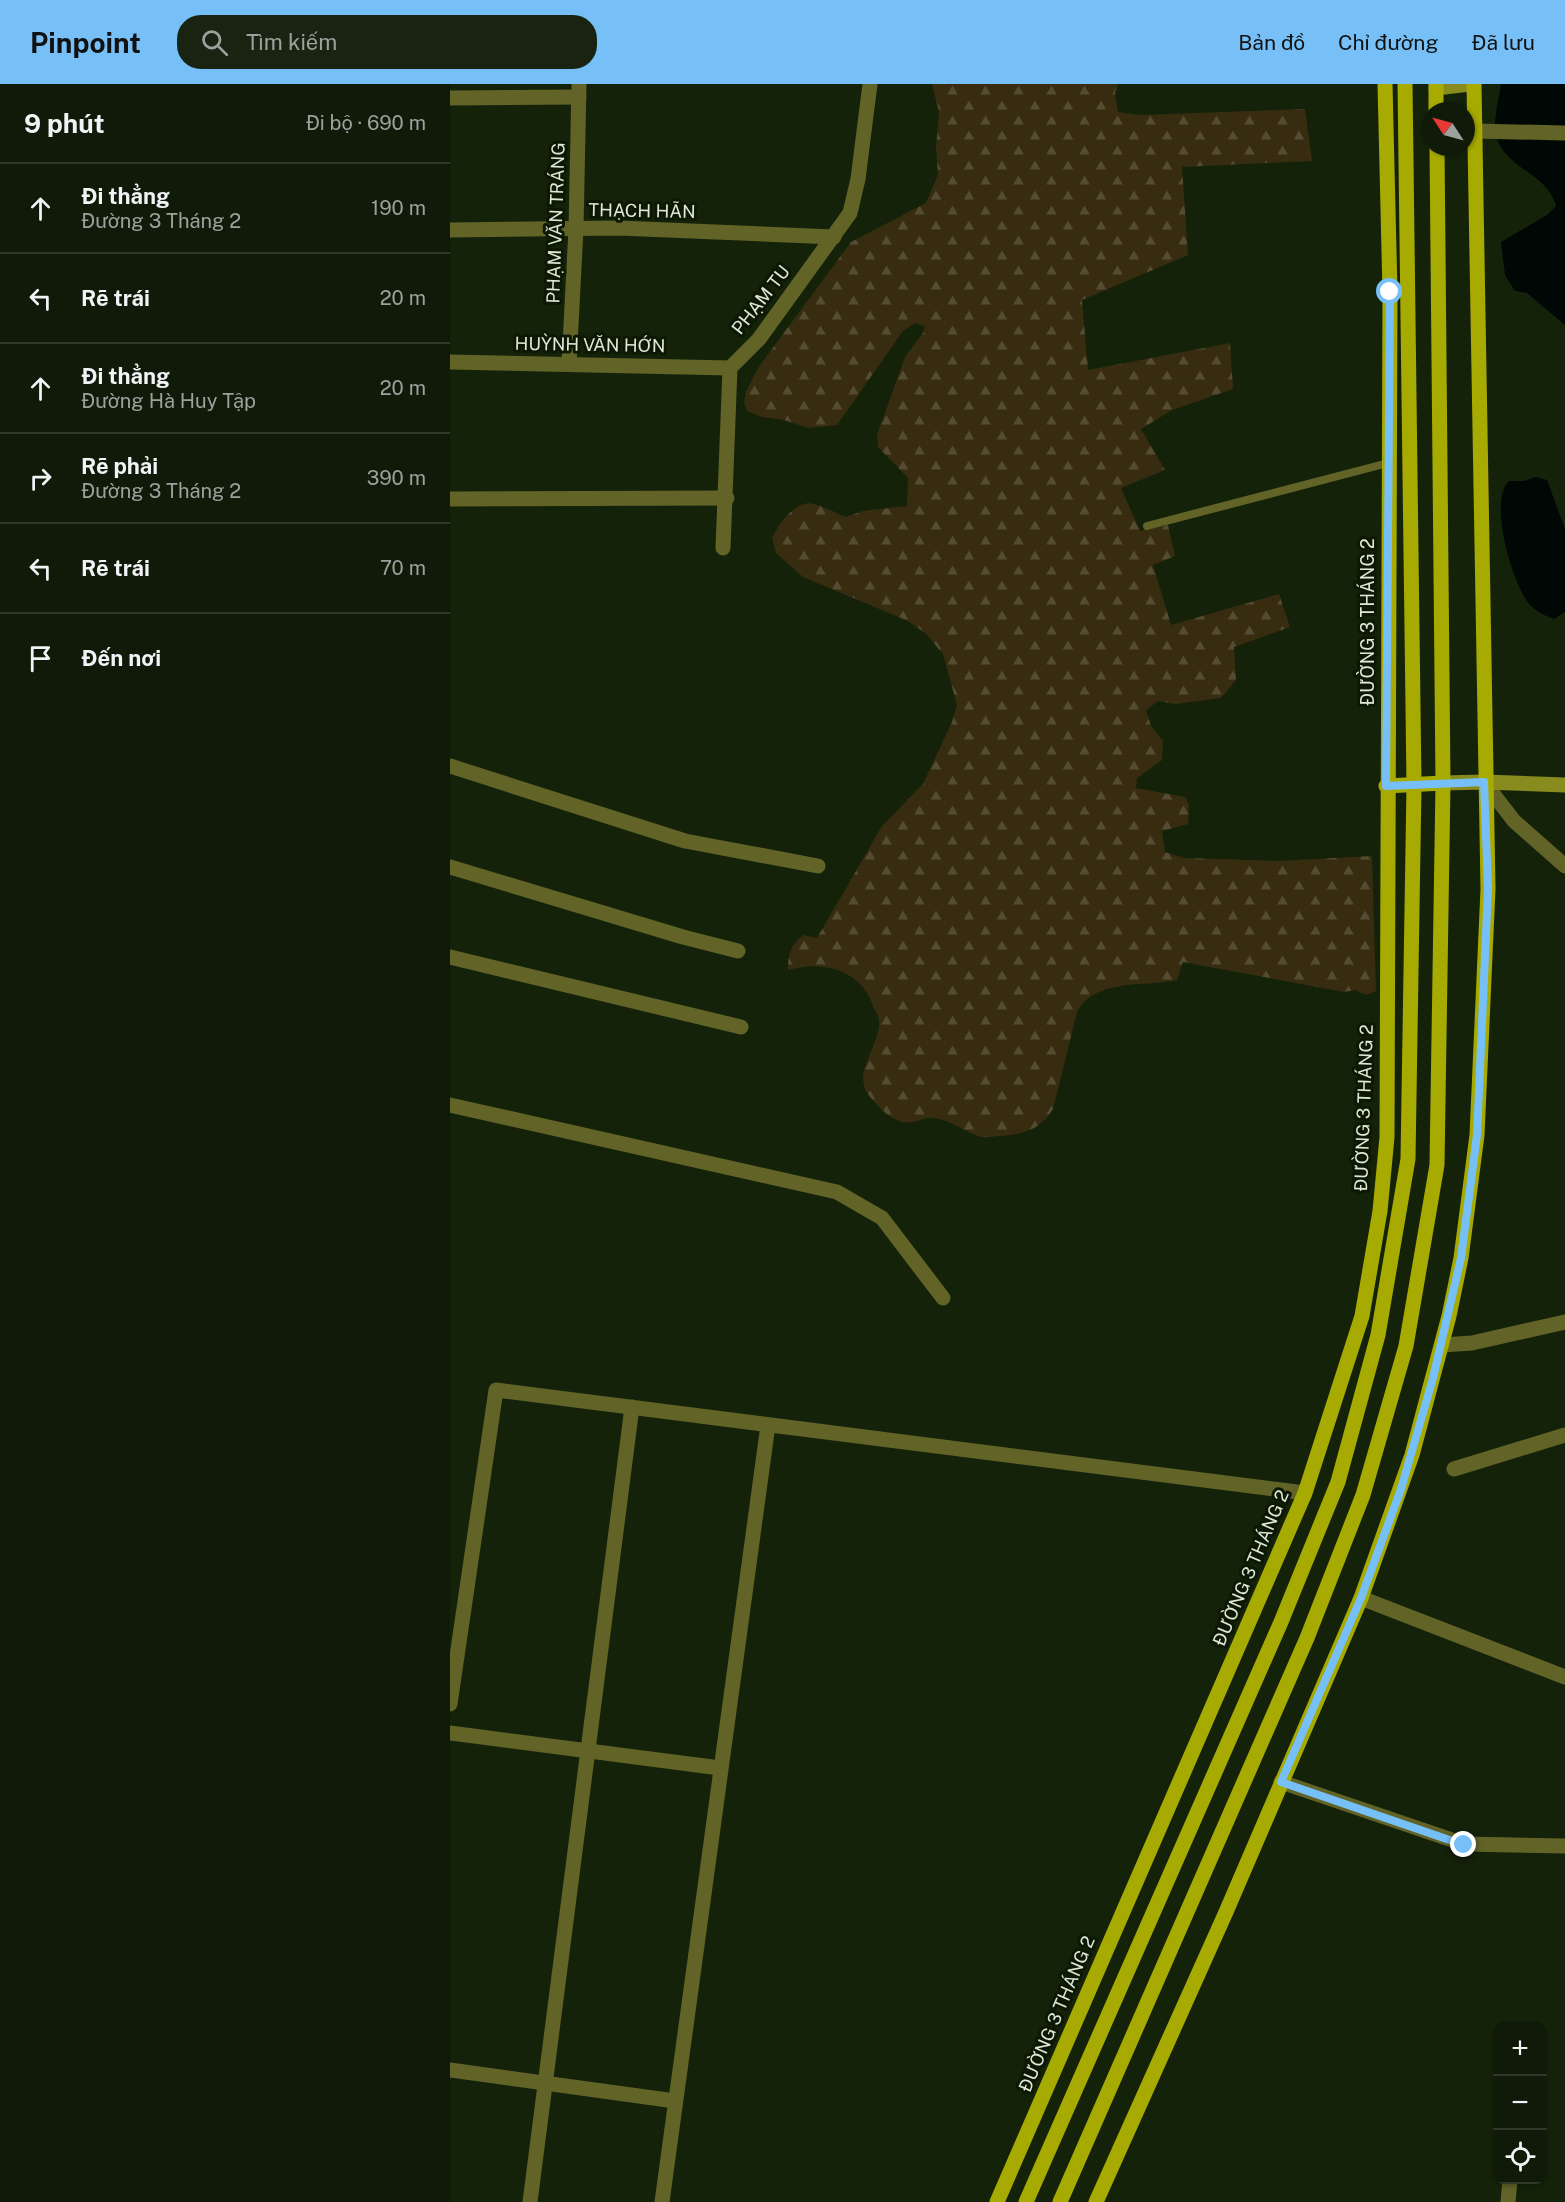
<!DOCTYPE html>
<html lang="vi">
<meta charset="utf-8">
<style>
body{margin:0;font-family:"Public Sans",sans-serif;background:#182312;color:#f1f3f6}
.controls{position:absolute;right:18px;bottom:18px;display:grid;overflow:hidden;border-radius:12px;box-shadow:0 2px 4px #0004}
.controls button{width:54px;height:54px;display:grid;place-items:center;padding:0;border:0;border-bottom:2px solid #2f3829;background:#0f1a08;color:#f1f3f6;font:30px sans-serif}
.compass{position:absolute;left:971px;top:18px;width:54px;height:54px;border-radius:50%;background:#0f1a08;box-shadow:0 2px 4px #0004;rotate:306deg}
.stop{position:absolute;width:18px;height:18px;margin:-14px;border:4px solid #76c0f7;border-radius:50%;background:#fff}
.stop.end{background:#76c0f7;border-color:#fff;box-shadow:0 2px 6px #0008}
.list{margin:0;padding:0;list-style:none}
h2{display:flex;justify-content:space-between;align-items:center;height:78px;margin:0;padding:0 24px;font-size:26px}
h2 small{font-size:20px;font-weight:400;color:#9ba19c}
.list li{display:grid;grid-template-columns:39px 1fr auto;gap:18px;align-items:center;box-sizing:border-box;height:90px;padding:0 24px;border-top:2px solid #2f3829}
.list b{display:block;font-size:22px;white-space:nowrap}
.list p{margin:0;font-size:20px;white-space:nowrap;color:#9ba19c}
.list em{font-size:20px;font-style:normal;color:#9ba19c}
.icon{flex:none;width:33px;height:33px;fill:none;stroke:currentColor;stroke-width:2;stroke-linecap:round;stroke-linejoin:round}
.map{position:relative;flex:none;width:1115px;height:2118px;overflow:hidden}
header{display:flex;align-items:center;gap:36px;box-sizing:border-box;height:84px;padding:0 30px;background:#76c0f7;color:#111}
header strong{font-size:28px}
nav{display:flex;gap:33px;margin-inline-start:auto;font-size:21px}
.search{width:420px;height:54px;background:#182312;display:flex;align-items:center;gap:15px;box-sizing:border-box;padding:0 21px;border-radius:24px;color:#9ba19c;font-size:22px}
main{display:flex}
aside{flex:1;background:#0f1a08}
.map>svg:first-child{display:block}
.forest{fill:url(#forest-firs)}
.water{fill:#000805}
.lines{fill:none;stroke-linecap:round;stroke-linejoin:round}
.lane{stroke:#616327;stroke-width:8}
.street{stroke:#616327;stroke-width:15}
.secondary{stroke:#888b1e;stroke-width:15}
.primary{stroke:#a7aa00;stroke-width:15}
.route{stroke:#76c0f7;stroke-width:8}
.labels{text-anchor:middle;stroke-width:6;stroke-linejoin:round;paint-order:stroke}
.street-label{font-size:18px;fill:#dee8d8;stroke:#0c1803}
</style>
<header>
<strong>Pinpoint</strong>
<div class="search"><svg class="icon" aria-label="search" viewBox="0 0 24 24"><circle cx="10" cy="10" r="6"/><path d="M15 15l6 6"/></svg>Tìm kiếm</div>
<nav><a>Bản đồ</a><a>Chỉ đường</a><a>Đã lưu</a></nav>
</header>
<main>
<aside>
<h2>9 phút<small>Đi bộ · 690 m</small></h2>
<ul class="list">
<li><svg class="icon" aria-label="ahead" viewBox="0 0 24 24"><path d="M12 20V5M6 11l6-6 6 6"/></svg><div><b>Đi thẳng</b><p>Đường 3 Tháng 2</p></div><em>190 m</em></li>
<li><svg class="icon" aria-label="left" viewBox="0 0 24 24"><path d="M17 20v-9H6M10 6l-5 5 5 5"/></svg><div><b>Rẽ trái</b></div><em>20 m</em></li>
<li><svg class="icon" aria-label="ahead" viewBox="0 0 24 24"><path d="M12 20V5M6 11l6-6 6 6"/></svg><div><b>Đi thẳng</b><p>Đường Hà Huy Tập</p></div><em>20 m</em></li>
<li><svg class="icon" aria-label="right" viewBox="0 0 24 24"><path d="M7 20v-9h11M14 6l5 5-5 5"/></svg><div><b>Rẽ phải</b><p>Đường 3 Tháng 2</p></div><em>390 m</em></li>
<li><svg class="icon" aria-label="left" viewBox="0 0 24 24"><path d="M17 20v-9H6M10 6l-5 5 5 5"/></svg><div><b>Rẽ trái</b></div><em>70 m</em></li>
<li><svg class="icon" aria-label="arrive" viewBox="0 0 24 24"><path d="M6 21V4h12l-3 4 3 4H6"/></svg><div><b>Đến nơi</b></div></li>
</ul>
</aside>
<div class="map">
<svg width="1115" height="2118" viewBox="0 0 1115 2118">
<defs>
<pattern id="forest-firs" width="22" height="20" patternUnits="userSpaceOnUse" patternTransform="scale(1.5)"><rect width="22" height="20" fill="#372c10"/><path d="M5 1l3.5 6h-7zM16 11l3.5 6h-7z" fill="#544b32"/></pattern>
</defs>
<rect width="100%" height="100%" fill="#14220a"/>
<path class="forest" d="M482 0H668L665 9 668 28 691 31 855 25 862 77 732 83 738 171 632 216 638 286 780 259 783 305 722 326 691 345 715 386 671 404 690 447 718 441 725 472 703 481 721 541 829 510 840 543 784 563 786 596 771 614 726 620 708 617 696 626 701 642 713 657 712 676 687 694 686 704 735 713 739 721 738 740 712 747 715 768 734 774 829 777 922 772 926 907 916 911 905 906 894 908 733 878 727 896C695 903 645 894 627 928L603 1025C590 1046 574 1050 549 1052 544 1052 536 1054 531 1053 515 1048 501 1036 484 1034 475 1033 470 1037 462 1038 444 1041 428 1023 418 1010 403 990 428 963 429 941 430 934 425 926 422 919 409 885 372 876 338 886 338 869 341 862 353 851L367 854 432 742 473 700 502 638 507 621 493 570 475 549 458 537 353 493 326 469 322 454C329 440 345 415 364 420 375 423 386 429 396 433L413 427 457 422 458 394 428 363 427 351 455 273 473 249 475 242 465 239 453 247 387 341 358 344 334 336 312 333 297 327 294 319 296 308 308 284 401 158 476 119 488 91 486 64 489 28Z"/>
<g class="water">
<path d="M1051 0H1115V241L1077 209 1065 207 1055 191 1051 158 1097 131 1106 122C1097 86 1046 84 1045 42 1045 29 1049 13 1051 0Z"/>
<path d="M1086 393 1097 396 1115 445V528L1104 535C1094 531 1084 527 1077 517 1062 496 1038 417 1059 397H1074Z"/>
</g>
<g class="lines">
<path class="lane" d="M697 442 938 379"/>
<g class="street">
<path d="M0 14 129 13"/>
<path d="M1025 47 1115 49"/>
<path d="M0 146 169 144 384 153"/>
<path d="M0 278 280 284"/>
<path d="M119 280 126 145 129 0"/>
<path d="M0 415 277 414"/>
<path d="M273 464 280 284 309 255 400 129 408 95 420 0"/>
<path d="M0 682 235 757 368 782"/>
<path d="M1034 698 1064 737 1115 782"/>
<path d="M0 783 233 853 288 867"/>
<path d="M0 873 291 943"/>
<path d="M0 1021 387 1108 432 1134 493 1214"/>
<path d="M992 1261 1022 1259 1115 1238"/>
<path d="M1004 1385 1115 1351"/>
<path d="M911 1514 1115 1593"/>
<path d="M0 1620 46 1306 855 1409"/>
<path d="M0 1649 270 1684"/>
<path d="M831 1698 1014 1760 1115 1762"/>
<path d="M0 1986 225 2017"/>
<path d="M80 2118 182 1323"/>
<path d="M212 2118 318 1341"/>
<path d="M1058 2118 1060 2096"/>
</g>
<g class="secondary">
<path d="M986 4 1020 0"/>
<path d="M993 699 1034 698 1115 701"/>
</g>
<g class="primary">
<path d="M986 0V27"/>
<path d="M936 702 993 699"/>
<path d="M547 2118 855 1409 912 1232 930 1127 937 1053 940 208 935 0"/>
<path d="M576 2118 831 1538 888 1398 928 1251 958 1075 964 701 955 0"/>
<path d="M610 2118 857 1554 913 1411 956 1262 987 1081 993 699 987 63"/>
<path d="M646 2118 776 1828 911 1514 962 1371 999 1232 1011 1174 1027 1051 1038 805 1024 0"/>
</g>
</g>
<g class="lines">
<path class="route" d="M940 208 936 702 1034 698 1038 805 1027 1051 1011 1174 983 1294 951 1405 911 1514 831 1698 1014 1761"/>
</g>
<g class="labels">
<g class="street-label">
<text transform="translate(192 127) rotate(1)" y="6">THẠCH HÃN</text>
<text transform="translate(106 139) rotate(-88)" y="6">PHẠM VĂN TRÁNG</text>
<text transform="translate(311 216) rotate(-52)" y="6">PHẠM TU</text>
<text transform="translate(140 261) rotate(1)" y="6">HUỲNH VĂN HỚN</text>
<text transform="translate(918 538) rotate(-90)" y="6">ĐƯỜNG 3 THÁNG 2</text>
<text transform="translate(914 1024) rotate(-88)" y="6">ĐƯỜNG 3 THÁNG 2</text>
<text transform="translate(801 1484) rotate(-67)" y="6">ĐƯỜNG 3 THÁNG 2</text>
<text transform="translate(607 1930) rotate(-67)" y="6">ĐƯỜNG 3 THÁNG 2</text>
</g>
</g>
</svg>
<div class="controls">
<button>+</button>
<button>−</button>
<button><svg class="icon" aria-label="locate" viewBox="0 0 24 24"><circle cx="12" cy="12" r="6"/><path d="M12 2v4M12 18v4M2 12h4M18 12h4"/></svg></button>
</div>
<svg class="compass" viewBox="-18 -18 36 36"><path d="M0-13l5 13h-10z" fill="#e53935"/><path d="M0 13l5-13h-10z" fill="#9ba19c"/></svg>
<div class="stop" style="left:940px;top:208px"></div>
<div class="stop end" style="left:1014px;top:1761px"></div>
</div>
</main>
